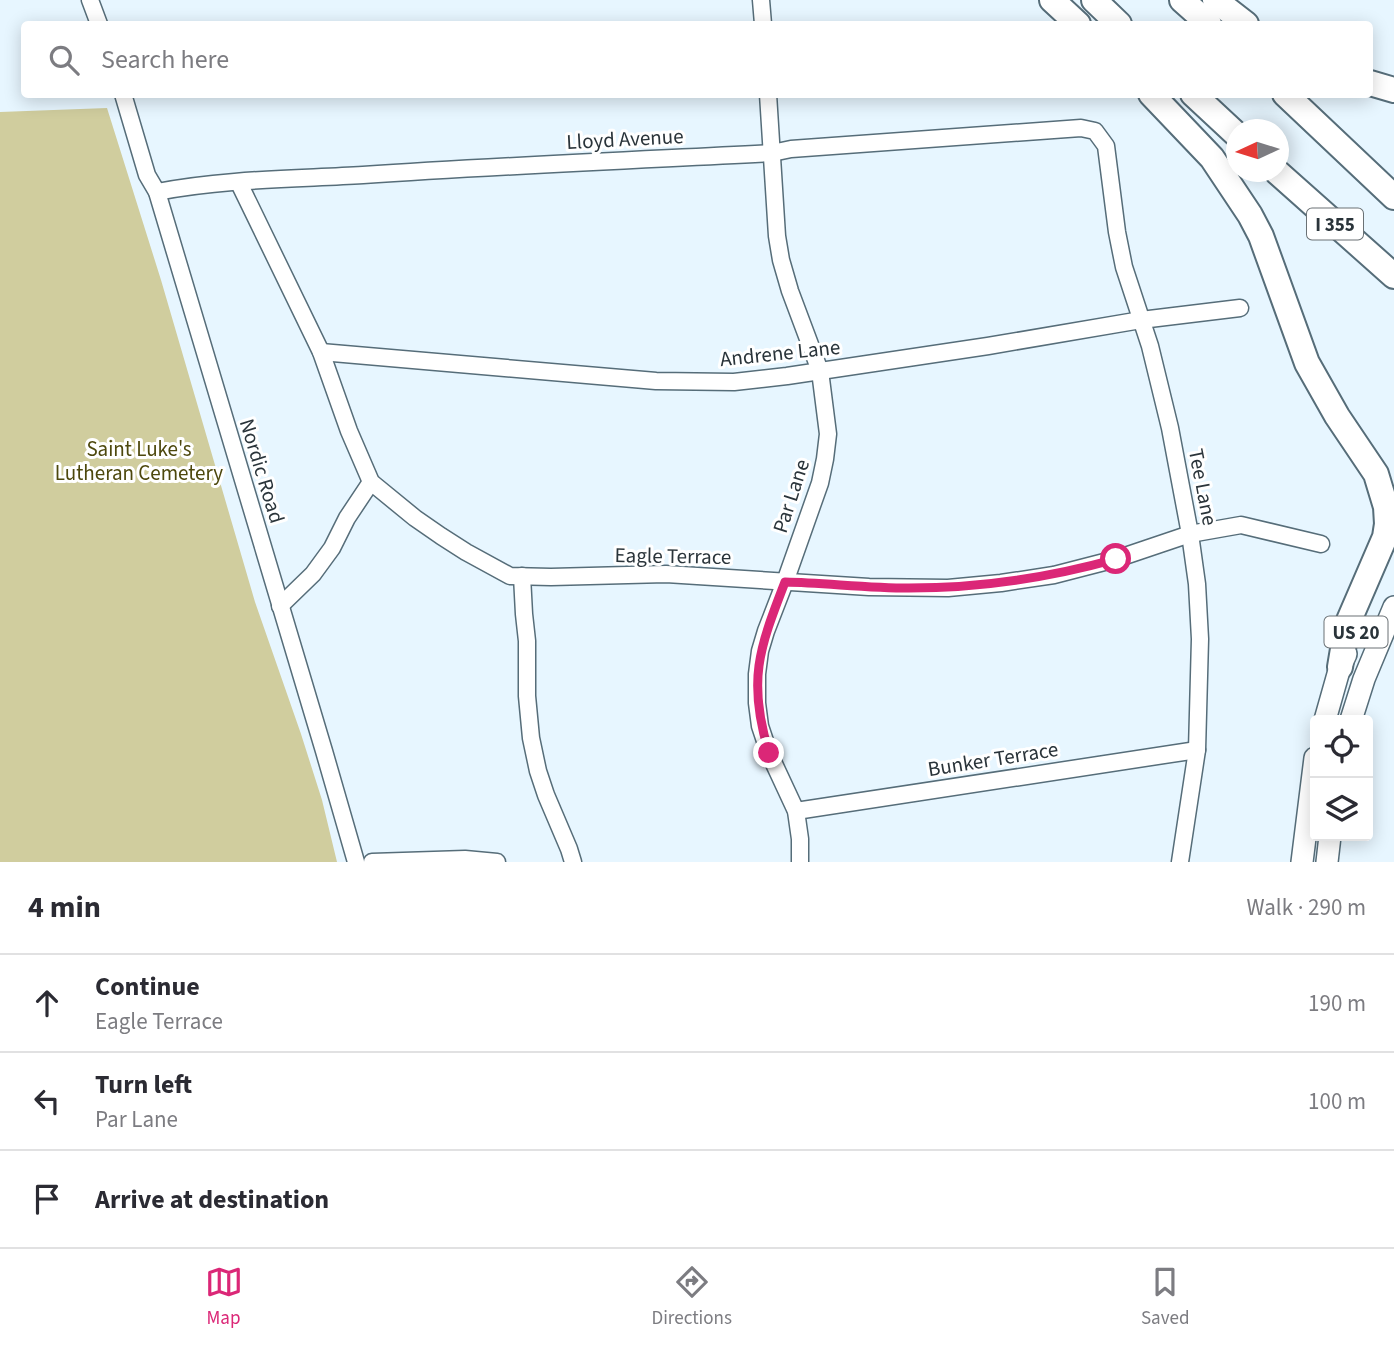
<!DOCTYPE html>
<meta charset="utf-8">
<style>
body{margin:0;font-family:"Source Sans 3",sans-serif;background:#f7f7f7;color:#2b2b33}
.controls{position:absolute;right:21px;bottom:21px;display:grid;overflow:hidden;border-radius:7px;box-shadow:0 4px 18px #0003}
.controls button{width:63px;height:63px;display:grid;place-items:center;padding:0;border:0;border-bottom:2px solid #e1e1e2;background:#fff;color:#2b2b33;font:35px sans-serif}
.compass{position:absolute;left:1226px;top:119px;width:63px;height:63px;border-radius:50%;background:#fff;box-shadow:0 4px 18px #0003;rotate:266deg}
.stop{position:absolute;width:21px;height:21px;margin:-16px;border:5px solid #db2777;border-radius:50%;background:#fff}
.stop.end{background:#db2777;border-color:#fff;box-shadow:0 2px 7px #0008}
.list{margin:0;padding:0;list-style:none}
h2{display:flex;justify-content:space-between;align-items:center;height:91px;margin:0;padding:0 28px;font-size:30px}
h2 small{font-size:23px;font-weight:400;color:#7c7c81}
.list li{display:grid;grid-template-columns:46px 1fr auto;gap:21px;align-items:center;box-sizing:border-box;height:98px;padding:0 28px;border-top:2px solid #e1e1e2}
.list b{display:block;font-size:26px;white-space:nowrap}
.list p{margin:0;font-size:23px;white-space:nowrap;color:#7c7c81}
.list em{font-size:23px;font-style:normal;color:#7c7c81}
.icon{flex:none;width:38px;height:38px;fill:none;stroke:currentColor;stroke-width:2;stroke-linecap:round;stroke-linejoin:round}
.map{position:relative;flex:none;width:1394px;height:862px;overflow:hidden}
.search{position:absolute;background:#fff;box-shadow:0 4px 18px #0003;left:21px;right:21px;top:21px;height:77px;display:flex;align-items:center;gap:18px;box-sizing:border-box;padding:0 24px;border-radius:7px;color:#7c7c81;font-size:26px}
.sheet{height:385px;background:#fff}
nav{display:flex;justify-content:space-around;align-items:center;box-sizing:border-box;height:98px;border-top:2px solid #e1e1e2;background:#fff;font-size:19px;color:#7c7c81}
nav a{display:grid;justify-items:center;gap:4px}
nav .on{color:#db2777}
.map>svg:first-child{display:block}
.green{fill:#d0cd9e}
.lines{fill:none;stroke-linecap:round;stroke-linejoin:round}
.minor-casing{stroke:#566d79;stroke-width:19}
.major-casing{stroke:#566d79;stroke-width:24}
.highway-casing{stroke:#566d79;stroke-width:28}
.minor{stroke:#fff;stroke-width:16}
.major{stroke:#fff;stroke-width:21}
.highway{stroke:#fff;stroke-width:24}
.route{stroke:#db2777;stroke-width:9}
.labels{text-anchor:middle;stroke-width:6;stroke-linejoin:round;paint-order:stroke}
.shield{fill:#fff;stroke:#6a7175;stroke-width:2}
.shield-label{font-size:19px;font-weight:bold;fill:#2a343a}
.street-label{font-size:21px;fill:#2a343a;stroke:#fff}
.park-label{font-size:21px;fill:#4d480d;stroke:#fff}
</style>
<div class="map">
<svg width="1394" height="862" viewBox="0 0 1394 862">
<rect width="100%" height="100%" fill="#e7f6ff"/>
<path class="green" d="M107 108 161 280 255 602 301 734 322 800 337 862H0V112Z"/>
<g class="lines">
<defs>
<g id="minor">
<path d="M90 0 99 24"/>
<path d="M761 0 763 24"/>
<path d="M123 94 147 175 157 192 324 751 356 862"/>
<path d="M768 94 777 236 781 260 790 291 820 371 828 434 825 459 820 483 785 582 766 631 760 651 757 674V703L760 726 769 753 796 811 800 839V862"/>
<path d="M239 183 321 352 349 431 371 482 415 518 441 536 466 552 510 576 551 577 666 574 869 587 948 588 1001 583 1054 575 1116 559 1190 534 1241 525 1321 544"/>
<path d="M157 192C224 179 295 179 363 175 499 166 636 160 772 153L791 149 1081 128 1095 131 1106 146 1117 232 1124 267 1150 346 1170 428 1190 534 1197 584 1200 639 1197 750 1180 862"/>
<path d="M321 352 656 381 734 382 787 376 988 346 1141 320 1240 308"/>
<path d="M522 576 524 614 527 641V696L531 738 538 771 546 795 569 849 573 862"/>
<path d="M280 606 313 574 332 548 347 518 371 482"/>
<path d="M796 811 1197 750"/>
<path d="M372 862 465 859 497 862"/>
</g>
<g id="major">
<path d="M1325 720 1340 667 1346 654"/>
<path d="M1351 720 1364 679 1394 607"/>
<path d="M1302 862 1315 758"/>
<path d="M1327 862 1330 836"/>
</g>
<g id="highway">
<path d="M1052 0 1078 24"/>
<path d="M1094 0 1119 24"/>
<path d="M1182 0 1209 24"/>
<path d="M1215 0 1246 24"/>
<path d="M1370 83 1394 90"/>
<path d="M1151 94 1212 158 1250 215 1261 236 1307 363 1337 416 1376 474 1386 507 1387 524 1385 537 1347 625 1340 667"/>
<path d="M1193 94 1236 134"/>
<path d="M1285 94 1394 197"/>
<path d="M1277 172 1394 276"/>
</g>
</defs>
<use href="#minor" class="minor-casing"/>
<use href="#major" class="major-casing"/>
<use href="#highway" class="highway-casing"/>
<use href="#minor" class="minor"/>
<use href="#major" class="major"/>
<use href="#highway" class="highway"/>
</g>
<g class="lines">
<path class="route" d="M769 753C747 681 759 649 785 582 826 583 868 588 909 588 979 588 1048 578 1116 559"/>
</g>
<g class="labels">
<g class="shield">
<rect x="1307" y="208.5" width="56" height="31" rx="5"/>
<rect x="1324.5" y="616.5" width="63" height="31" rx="5"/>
</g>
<g class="shield-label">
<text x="1335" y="231">I 355</text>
<text x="1356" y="639">US 20</text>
</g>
<g class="street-label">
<text transform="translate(625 139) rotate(-3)" y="7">Lloyd Avenue</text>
<text transform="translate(780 353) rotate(-6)" y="7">Andrene Lane</text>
<text transform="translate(262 471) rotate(73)" y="7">Nordic Road</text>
<text transform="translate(1203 487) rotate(79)" y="7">Tee Lane</text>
<text transform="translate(791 496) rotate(-72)" y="7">Par Lane</text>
<text transform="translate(673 556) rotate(1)" y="7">Eagle Terrace</text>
<text transform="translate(993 759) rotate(-9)" y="7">Bunker Terrace</text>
</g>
<g class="park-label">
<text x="139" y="456">Saint Luke's<tspan x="139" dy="24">Lutheran Cemetery</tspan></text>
</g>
</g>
</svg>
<div class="controls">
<button><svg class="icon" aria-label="locate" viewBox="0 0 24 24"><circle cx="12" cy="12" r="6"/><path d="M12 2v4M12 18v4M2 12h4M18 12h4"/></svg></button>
<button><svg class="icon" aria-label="layers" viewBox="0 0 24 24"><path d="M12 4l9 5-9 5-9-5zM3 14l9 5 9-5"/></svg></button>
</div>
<svg class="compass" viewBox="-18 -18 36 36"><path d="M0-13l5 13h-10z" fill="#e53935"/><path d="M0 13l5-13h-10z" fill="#7c7c81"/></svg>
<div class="stop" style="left:1116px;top:559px"></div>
<div class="stop end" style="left:769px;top:753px"></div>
<div class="search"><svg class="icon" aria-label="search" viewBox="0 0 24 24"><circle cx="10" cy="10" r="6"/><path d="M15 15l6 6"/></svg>Search here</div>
</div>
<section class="sheet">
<h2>4 min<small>Walk · 290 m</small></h2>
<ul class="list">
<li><svg class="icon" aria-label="ahead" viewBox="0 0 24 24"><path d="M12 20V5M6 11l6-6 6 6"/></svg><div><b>Continue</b><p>Eagle Terrace</p></div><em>190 m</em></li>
<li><svg class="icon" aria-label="left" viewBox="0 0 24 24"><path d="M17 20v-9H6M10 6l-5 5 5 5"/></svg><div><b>Turn left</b><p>Par Lane</p></div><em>100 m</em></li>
<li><svg class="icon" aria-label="arrive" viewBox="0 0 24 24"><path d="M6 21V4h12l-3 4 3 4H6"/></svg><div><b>Arrive at destination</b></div></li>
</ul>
</section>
<nav>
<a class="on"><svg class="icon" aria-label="map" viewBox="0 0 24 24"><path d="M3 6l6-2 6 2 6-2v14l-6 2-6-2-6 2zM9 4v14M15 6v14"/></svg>Map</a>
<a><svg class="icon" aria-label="directions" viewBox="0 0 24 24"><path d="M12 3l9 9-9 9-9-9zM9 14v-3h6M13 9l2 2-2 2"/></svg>Directions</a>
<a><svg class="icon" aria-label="saved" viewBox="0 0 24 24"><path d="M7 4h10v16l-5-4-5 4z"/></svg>Saved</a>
</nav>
